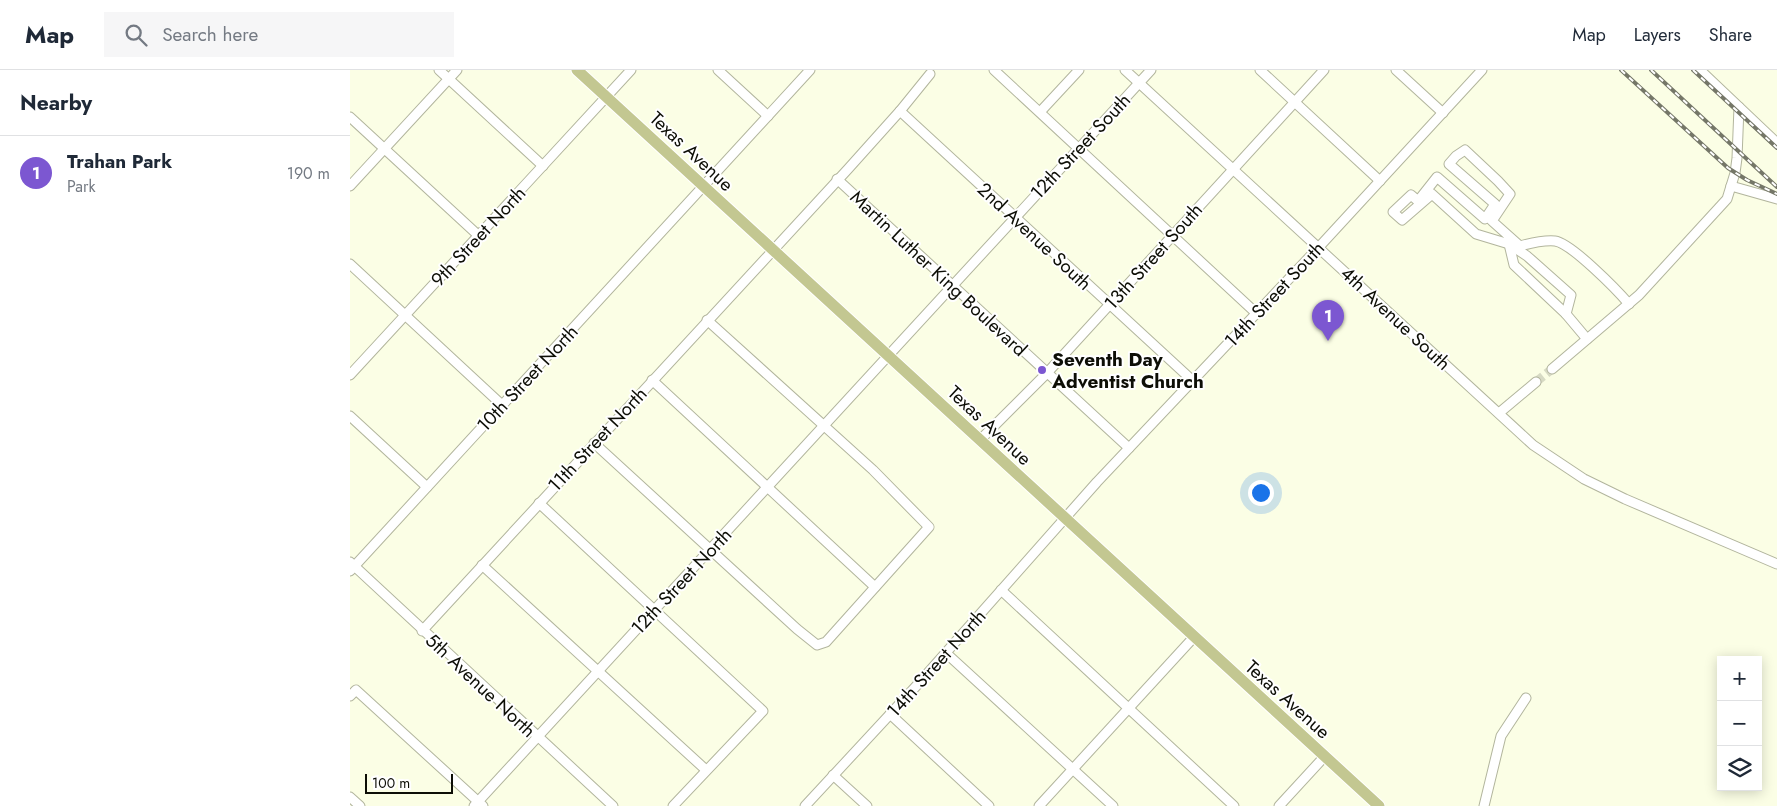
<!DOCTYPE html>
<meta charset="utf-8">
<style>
body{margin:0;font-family:Jost,sans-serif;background:#f6f6f7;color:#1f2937}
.controls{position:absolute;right:15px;bottom:15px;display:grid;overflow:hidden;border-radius:0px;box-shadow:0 2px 12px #0003}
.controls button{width:45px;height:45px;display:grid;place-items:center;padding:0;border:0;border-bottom:1px solid #e0e1e3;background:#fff;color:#1f2937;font:25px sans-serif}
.scale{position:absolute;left:15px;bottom:12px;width:88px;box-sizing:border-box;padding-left:5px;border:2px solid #0d0e06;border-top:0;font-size:14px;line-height:18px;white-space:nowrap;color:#0d0e06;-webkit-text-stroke:4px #fff;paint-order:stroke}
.you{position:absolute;left:910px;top:422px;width:18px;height:18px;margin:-12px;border:4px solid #fff;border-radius:50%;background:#1a73e8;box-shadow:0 0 0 8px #1a73e833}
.badge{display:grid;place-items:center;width:32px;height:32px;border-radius:50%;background:#7c57d1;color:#fff;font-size:16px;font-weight:700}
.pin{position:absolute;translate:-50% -41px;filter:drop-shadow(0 1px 2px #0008)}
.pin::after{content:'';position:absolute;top:26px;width:18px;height:15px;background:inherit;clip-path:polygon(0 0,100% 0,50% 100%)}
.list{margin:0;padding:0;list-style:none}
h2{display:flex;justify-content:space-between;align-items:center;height:65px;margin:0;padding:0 20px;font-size:21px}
h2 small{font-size:16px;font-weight:400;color:#747a83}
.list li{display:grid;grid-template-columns:32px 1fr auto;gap:15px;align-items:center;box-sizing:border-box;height:75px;padding:0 20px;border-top:1px solid #e0e1e3}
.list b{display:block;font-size:19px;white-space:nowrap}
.list p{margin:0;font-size:16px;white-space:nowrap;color:#747a83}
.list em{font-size:16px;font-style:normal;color:#747a83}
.icon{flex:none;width:28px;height:28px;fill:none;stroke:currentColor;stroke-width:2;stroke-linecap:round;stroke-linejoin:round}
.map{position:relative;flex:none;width:1427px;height:736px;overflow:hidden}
header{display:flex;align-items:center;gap:30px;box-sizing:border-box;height:70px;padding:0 25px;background:#fff;border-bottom:1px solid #e0e1e3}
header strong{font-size:24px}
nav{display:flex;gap:28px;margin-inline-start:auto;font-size:18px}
.search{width:350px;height:45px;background:#f6f6f7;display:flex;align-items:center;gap:12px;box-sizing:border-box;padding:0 18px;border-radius:0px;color:#747a83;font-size:19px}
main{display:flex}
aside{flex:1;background:#fff}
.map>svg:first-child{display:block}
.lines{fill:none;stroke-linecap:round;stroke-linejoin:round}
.minor-tunnel{stroke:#d7dac4;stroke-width:9;stroke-dasharray:9 4.5;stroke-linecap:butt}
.minor-casing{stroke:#b2b59d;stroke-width:11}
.major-casing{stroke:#fff;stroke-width:13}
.minor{stroke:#fff;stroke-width:9}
.major{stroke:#c3c791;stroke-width:11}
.rail-casing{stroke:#757768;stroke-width:4}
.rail{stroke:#fff;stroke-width:2;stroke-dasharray:5.5;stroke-linecap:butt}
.poi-dot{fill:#7c57d1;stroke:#fff;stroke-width:2}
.labels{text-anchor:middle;stroke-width:4;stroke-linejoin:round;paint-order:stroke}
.street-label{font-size:19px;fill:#0d0e06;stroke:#fff}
.poi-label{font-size:19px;font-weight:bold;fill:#0d0e06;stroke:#fff;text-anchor:start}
</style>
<header>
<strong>Map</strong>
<div class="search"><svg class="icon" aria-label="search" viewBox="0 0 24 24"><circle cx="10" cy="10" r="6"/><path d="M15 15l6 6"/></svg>Search here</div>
<nav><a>Map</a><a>Layers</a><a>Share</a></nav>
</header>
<main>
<aside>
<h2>Nearby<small></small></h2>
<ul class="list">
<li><span class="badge">1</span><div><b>Trahan Park</b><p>Park</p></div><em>190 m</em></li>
</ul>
</aside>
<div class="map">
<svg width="1427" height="736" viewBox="0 0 1427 736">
<rect width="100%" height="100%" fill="#fbfee5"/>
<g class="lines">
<path class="minor-tunnel" d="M1186 312 1202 299"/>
<defs>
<g id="minor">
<path d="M89 0 193 96"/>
<path d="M368 0 418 46"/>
<path d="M644 0 906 243"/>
<path d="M775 0 1183 375 1234 409 1275 429 1427 494"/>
<path d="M910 0 1030 111"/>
<path d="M1046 0 1093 43"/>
<path d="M1350 0 1427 73"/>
<path d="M550 41 843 311"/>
<path d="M690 42 729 0"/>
<path d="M0 47 129 166"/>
<path d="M487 109 779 378"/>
<path d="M0 116 107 0"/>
<path d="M1381 116 1427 129"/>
<path d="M1159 174 1164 195 1216 244"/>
<path d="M0 194 152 335"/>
<path d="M1237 269 1216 244 1221 225 1177 186 1159 174 1126 164 1082 124 1052 150 1043 142 1061 125 1068 131 1087 107 1135 149 1145 134 1099 94 1106 86 1115 80 1148 111 1160 124 1142 151 1170 176C1181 173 1194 170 1205 171 1221 173 1267 220 1279 234"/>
<path d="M1202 299 1289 225 1377 129 1385 103 1387 88 1389 37"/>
<path d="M0 305 281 0"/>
<path d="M302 310 525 517"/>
<path d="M1149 343 1186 312"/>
<path d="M0 346 77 417"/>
<path d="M630 370 697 303 974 0"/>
<path d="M244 373 447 559 467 575 476 572 579 457 523 400 357 250"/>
<path d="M189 433 413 641 323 736"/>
<path d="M0 492 263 736"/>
<path d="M132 495 356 700"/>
<path d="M0 501 460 0"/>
<path d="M651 520 884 736"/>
<path d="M72 561 498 99 550 41 580 4"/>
<path d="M596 583 763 736"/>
<path d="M0 626 6 620 133 736"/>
<path d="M540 644 639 736"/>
<path d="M483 705 517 736"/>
<path d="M0 727 10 736"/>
<path d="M124 736 801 0"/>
<path d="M455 736 569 613 747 412 969 177 1132 0"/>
<path d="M689 736 844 567"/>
<path d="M929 736 975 686"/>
<path d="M1134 736 1151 666 1176 628"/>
</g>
<path id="major" d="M227 0 1029 736"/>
</defs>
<use href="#minor" class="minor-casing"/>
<use href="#major" class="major-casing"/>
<use href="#minor" class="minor"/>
<use href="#major" class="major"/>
<defs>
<g id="rail">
<path d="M1271 0 1378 98 1397 110 1427 124"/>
<path d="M1301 0 1427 117"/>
<path d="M1343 0 1427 78"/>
</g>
</defs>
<use href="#rail" class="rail-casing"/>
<use href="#rail" class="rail"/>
</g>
<circle class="poi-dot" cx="692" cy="300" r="5"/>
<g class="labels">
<g class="street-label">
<text transform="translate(730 76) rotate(-47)" y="7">12th Street South</text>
<text transform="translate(342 81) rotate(43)" y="7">Texas Avenue</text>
<text transform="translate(128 166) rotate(-47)" y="7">9th Street North</text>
<text transform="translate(685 166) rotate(43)" y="7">2nd Avenue South</text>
<text transform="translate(803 186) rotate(-48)" y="7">13th Street South</text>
<text transform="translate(589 203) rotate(43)" y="7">Martin Luther King Boulevard</text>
<text transform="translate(924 224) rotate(-47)" y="7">14th Street South</text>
<text transform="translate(1046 248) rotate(43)" y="7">4th Avenue South</text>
<text transform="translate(177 308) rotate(-47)" y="7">10th Street North</text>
<text transform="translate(640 355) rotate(43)" y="7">Texas Avenue</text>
<text transform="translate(247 369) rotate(-47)" y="7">11th Street North</text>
<text transform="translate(331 511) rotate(-47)" y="7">12th Street North</text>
<text transform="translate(586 593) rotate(-48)" y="7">14th Street North</text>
<text transform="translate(131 615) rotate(43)" y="7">5th Avenue North</text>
<text transform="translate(938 629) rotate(42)" y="7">Texas Avenue</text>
</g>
<g class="poi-label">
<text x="702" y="296">Seventh Day<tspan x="702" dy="22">Adventist Church</tspan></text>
</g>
</g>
</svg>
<div class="controls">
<button>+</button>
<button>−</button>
<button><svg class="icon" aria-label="layers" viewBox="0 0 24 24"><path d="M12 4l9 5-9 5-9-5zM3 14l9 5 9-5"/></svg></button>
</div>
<div class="scale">100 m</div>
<div class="you"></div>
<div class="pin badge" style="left:978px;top:271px">1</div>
</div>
</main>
